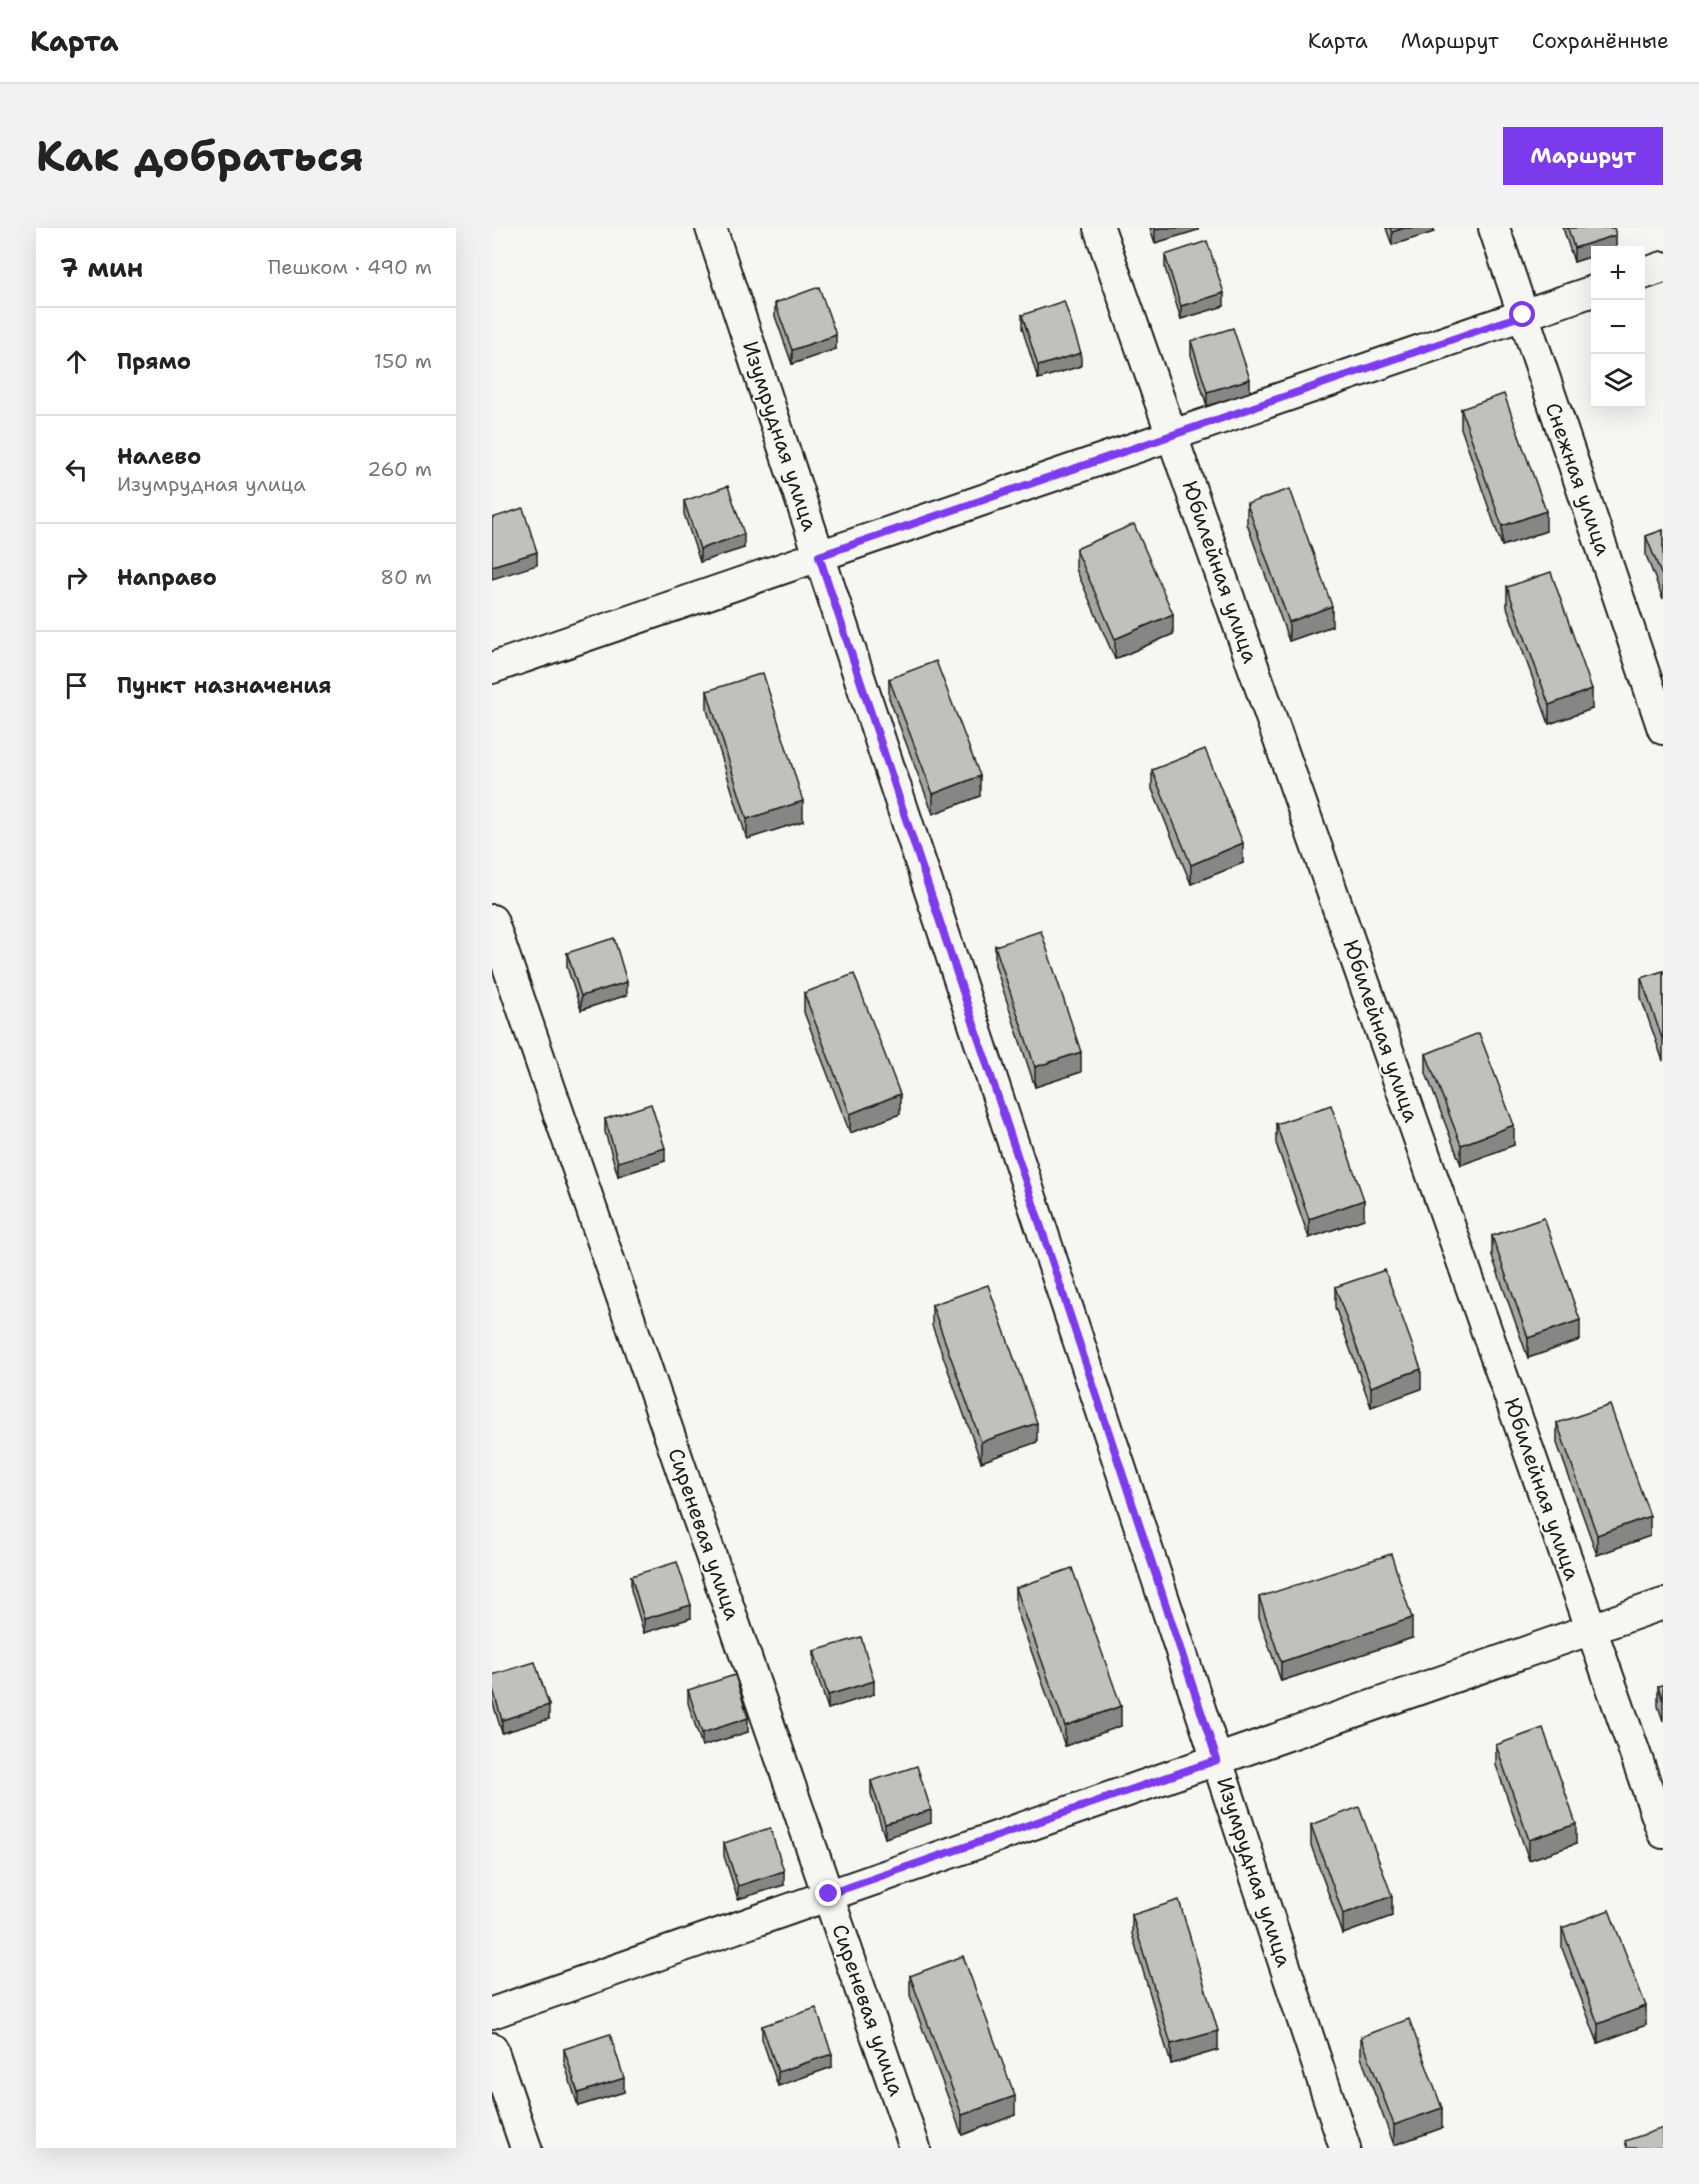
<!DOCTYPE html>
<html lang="ru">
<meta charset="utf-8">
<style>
body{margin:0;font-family:"Shantell Sans",sans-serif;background:#f2f2f2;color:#222}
.controls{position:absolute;right:18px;top:18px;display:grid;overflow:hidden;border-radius:0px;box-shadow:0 6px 24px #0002}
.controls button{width:54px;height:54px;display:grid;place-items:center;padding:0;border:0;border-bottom:2px solid #e0e0e0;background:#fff;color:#222;font:30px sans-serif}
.stop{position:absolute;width:18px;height:18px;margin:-14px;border:4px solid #7c3aed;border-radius:50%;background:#fff}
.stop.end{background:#7c3aed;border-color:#fff;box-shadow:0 2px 6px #0008}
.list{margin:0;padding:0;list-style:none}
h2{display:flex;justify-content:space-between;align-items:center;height:78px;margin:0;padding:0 24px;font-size:26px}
h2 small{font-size:20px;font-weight:400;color:#767676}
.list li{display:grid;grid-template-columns:39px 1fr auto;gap:18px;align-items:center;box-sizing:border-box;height:108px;padding:0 24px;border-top:2px solid #e0e0e0}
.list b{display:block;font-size:22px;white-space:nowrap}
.list p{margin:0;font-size:20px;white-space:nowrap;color:#767676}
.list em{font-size:20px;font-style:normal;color:#767676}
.icon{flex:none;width:33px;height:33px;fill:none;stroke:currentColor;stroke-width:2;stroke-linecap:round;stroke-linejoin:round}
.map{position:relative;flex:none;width:1171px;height:1920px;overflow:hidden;border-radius:0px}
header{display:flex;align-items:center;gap:36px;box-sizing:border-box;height:84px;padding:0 30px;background:#fff;border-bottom:2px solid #e0e0e0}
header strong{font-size:28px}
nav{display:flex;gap:33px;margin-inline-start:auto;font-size:21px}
.intro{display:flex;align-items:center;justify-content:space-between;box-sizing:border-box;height:144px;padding:0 36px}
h1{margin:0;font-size:42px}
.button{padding:15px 27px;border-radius:0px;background:#7c3aed;color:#fff;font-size:21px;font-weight:700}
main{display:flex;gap:36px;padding:0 36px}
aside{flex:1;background:#fff;border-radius:0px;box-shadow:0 6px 24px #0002}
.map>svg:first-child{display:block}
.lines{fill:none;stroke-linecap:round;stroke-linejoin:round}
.minor-casing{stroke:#1c1c1c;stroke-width:34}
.minor{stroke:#f6f6f2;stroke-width:30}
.wall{fill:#a5a5a3;stroke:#1c1c1c;stroke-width:1.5}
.shaded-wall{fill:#868684;stroke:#1c1c1c;stroke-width:1.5}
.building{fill:#c0c0bd;stroke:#1c1c1c;stroke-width:1.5}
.route{stroke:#7c3aed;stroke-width:8}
.labels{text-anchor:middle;stroke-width:4.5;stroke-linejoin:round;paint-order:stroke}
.street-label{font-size:21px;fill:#1c1c1c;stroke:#f6f6f2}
</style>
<header>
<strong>Карта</strong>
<nav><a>Карта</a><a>Маршрут</a><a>Сохранённые</a></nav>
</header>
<div class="intro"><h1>Как добраться</h1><a class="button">Маршрут</a></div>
<main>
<aside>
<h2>7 мин<small>Пешком · 490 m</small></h2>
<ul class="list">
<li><svg class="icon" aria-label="ahead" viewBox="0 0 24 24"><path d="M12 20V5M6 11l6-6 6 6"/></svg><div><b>Прямо</b></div><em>150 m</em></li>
<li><svg class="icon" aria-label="left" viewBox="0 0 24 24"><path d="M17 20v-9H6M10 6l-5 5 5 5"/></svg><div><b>Налево</b><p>Изумрудная улица</p></div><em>260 m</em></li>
<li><svg class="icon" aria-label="right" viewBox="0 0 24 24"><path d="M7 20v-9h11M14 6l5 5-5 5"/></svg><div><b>Направо</b></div><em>80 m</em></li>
<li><svg class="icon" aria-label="arrive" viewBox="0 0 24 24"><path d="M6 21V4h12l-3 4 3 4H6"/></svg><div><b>Пункт назначения</b></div></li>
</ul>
</aside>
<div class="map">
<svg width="1171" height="1920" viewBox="0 0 1171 1920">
<rect width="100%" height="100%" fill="#f6f6f2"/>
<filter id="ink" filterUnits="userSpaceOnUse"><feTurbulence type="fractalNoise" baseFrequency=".0167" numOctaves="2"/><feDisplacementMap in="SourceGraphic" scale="12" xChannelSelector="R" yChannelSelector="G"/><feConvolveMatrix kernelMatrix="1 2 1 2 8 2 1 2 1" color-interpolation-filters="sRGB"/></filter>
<g filter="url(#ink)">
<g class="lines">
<defs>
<g id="minor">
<path d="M219 0 853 1920"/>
<path d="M607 0 1171 1605"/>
<path d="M1002 0 1171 501"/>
<path d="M1148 47 1171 39"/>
<path d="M0 440 1104 62"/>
<path d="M0 692 423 1920"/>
<path d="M0 1785 1171 1376"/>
<path d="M0 1820 34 1920"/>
</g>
</defs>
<use href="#minor" class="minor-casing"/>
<use href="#minor" class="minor"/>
</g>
<g class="wall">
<path d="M658 0H706V2L663 15Z"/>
<path d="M894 0H942V4L900 17Z"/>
<path d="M1071 0H1122L1124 20 1104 22V27L1082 34Z"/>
<path d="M673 27 732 78 689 91 673 40Z"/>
<path d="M283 75 344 121 300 136 283 88Z"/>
<path d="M530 87 589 138 546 151 530 100Z"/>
<path d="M699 113 758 164 715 178 699 127Z"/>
<path d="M969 181 1054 303 1010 318 969 200Z"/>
<path d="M192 273 252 320 208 334 192 286Z"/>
<path d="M755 276 840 398 797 413 755 296Z"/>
<path d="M1171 302V371L1154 327V308Z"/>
<path d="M584 321 681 406 623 431 584 341Z"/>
<path d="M1015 359 1100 481 1057 496 1015 379Z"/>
<path d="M397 451 488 568 441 586 397 470Z"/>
<path d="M215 463 311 593 255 611 215 482Z"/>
<path d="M660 542 751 635 699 656 660 561Z"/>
<path d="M503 718 589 844 543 859 503 737Z"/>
<path d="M75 725 135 767 89 782 75 739Z"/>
<path d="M1171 743V833L1149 770V750Z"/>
<path d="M312 765 408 886 358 905 312 784Z"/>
<path d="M934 826 1022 917 969 937 934 845Z"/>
<path d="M113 891 173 933 126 948 113 904Z"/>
<path d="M784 896 872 991 817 1010 784 915Z"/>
<path d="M1000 1008 1088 1112 1036 1130 1000 1028Z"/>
<path d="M843 1059 929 1161 879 1179 843 1079Z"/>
<path d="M440 1077 545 1214 489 1234 440 1097Z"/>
<path d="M1065 1195 1158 1308 1105 1327 1065 1215Z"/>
<path d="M139 1348 199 1390 152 1405 139 1362Z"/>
<path d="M524 1360 629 1498 573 1518 524 1380Z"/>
<path d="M767 1369 920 1410 789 1453 767 1389Z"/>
<path d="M322 1423 382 1466 336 1481 322 1437Z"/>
<path d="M0 1447 57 1491 10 1505 0 1472Z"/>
<path d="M1171 1457V1493L1166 1478V1458Z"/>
<path d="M196 1462 256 1504 210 1518 196 1475Z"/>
<path d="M1004 1517 1084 1616 1037 1632 1004 1537Z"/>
<path d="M379 1553 439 1595 393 1610 379 1566Z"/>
<path d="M819 1597 900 1688 851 1706 819 1617Z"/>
<path d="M232 1615 292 1657 246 1671 232 1628Z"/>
<path d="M640 1687 726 1822 679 1836 640 1706Z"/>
<path d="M1070 1700 1154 1797 1106 1815 1070 1720Z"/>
<path d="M418 1748 523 1887 470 1907 418 1767Z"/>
<path d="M270 1798 340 1839 286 1858 270 1811Z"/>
<path d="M869 1809 950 1900 902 1917 869 1829Z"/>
<path d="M72 1821 132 1864 86 1878 72 1834Z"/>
</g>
<g class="shaded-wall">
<path d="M669 0H706V2L663 15V2Z"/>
<path d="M912 0H942V4L900 17V4Z"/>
<path d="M1124 7V20L1118 22H1104V27L1082 34V20Z"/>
<path d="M732 65V78L689 91V78Z"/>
<path d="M344 107V121L300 136V122Z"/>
<path d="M589 125V138L546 151V138Z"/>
<path d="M758 151V164L715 178V164Z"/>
<path d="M1054 283V303L1010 318V298Z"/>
<path d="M252 306V320L208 334V321Z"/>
<path d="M45 324V337L0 351V338Z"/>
<path d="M840 378V398L797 413V394Z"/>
<path d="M681 386V406L623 431V411Z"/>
<path d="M1100 461V481L1057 496V477Z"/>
<path d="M488 548V568L441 586V566Z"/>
<path d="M311 573V593L255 611V591Z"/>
<path d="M751 615V635L699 656V637Z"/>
<path d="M135 754V767L89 782V768Z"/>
<path d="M589 824V844L543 859V839Z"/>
<path d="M408 866V886L358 905V886Z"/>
<path d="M1022 897V917L969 937V917Z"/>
<path d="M173 920V933L126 948V934Z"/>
<path d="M872 972V991L817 1010V991Z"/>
<path d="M1088 1092V1112L1036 1130V1110Z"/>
<path d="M929 1141V1161L879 1179V1159Z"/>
<path d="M545 1195V1214L489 1234V1214Z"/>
<path d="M1158 1288V1308L1105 1327V1307Z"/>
<path d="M199 1377V1390L152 1405V1391Z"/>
<path d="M920 1390V1410L789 1453V1434Z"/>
<path d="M382 1453V1466L336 1481V1467Z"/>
<path d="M57 1477V1491L10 1505V1492Z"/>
<path d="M629 1478V1498L573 1518V1498Z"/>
<path d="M256 1490V1504L210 1518V1505Z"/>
<path d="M439 1582V1595L393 1610V1596Z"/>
<path d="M1084 1596V1616L1037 1632V1612Z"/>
<path d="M292 1643V1657L246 1671V1658Z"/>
<path d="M900 1668V1688L851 1706V1686Z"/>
<path d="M1154 1778V1797L1106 1815V1796Z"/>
<path d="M726 1803V1822L679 1836V1816Z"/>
<path d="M340 1826V1839L286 1858V1844Z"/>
<path d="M132 1850V1864L86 1878V1865Z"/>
<path d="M523 1868V1887L470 1907V1887Z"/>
<path d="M950 1880V1900L902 1917V1897Z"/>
</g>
<g class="building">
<path d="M898 0H912L900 4Z"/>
<path d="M1076 0H1122L1124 7 1082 20Z"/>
<path d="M715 13 732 65 689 78 673 27Z"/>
<path d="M327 59 344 107 300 122 283 75Z"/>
<path d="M572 73 589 125 546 138 530 87Z"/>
<path d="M741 100 758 151 715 164 699 113Z"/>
<path d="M1012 166 1054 283 1010 298 969 181Z"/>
<path d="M236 258 252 306 208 321 192 273Z"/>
<path d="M798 261 840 378 797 394 755 276Z"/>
<path d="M31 280 45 324 0 338V290Z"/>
<path d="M642 296 681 386 623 411 584 321Z"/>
<path d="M1171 302V351L1154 308Z"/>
<path d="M1059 344 1100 461 1057 477 1015 359Z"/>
<path d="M444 433 488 548 441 566 397 451Z"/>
<path d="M271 445 311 573 255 591 215 463Z"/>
<path d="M713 521 751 615 699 637 660 542Z"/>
<path d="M549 703 589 824 543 839 503 718Z"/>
<path d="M122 710 135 754 89 768 75 725Z"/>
<path d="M1171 743V813L1149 750Z"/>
<path d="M362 746 408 866 358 886 312 765Z"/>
<path d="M987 805 1022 897 969 917 934 826Z"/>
<path d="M159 876 173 920 126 934 113 891Z"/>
<path d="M839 877 872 972 817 991 784 896Z"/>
<path d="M1052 990 1088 1092 1036 1110 1000 1008Z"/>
<path d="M893 1042 929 1141 879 1159 843 1059Z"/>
<path d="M496 1057 545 1195 489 1214 440 1077Z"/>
<path d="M1118 1177 1158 1288 1105 1307 1065 1195Z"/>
<path d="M899 1326 920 1390 789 1434 767 1369Z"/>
<path d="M185 1334 199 1377 152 1391 139 1348Z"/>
<path d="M580 1340 629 1478 573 1498 524 1360Z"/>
<path d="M369 1409 382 1453 336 1467 322 1423Z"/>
<path d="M43 1434 57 1477 10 1492 0 1458V1447Z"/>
<path d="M243 1447 256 1490 210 1505 196 1462Z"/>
<path d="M1171 1457V1473L1166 1458Z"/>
<path d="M1051 1500 1084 1596 1037 1612 1004 1517Z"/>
<path d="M425 1538 439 1582 393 1596 379 1553Z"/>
<path d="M867 1579 900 1668 851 1686 819 1597Z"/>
<path d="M278 1600 292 1643 246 1658 232 1615Z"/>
<path d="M687 1672 726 1803 679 1816 640 1687Z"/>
<path d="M1117 1682 1154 1778 1106 1796 1070 1700Z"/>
<path d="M471 1728 523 1868 470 1887 418 1748Z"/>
<path d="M324 1780 340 1826 286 1844 270 1798Z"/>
<path d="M917 1791 950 1880 902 1897 869 1809Z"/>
<path d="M118 1806 132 1850 86 1865 72 1821Z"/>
<path d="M1171 1900V1920H1135L1133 1913Z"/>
</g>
</g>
<g class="lines" filter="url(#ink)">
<path class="route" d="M337 1666 725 1532 327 328 1031 87"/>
</g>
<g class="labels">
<g class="street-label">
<text transform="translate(288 208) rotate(72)" y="7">Изумрудная улица</text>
<text transform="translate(1086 251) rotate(71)" y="7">Снежная улица</text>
<text transform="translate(728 344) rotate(71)" y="7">Юбилейная улица</text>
<text transform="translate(889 803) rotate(71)" y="7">Юбилейная улица</text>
<text transform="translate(1050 1261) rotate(71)" y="7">Юбилейная улица</text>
<text transform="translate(212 1306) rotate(71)" y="7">Сиреневая улица</text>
<text transform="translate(762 1644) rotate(72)" y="7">Изумрудная улица</text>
<text transform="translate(376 1782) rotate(71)" y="7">Сиреневая улица</text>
</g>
</g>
</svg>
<div class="controls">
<button>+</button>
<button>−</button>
<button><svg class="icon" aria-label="layers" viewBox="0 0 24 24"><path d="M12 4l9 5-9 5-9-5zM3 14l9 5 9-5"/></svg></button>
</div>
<div class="stop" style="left:1031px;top:87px"></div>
<div class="stop end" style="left:337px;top:1666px"></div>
</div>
</main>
